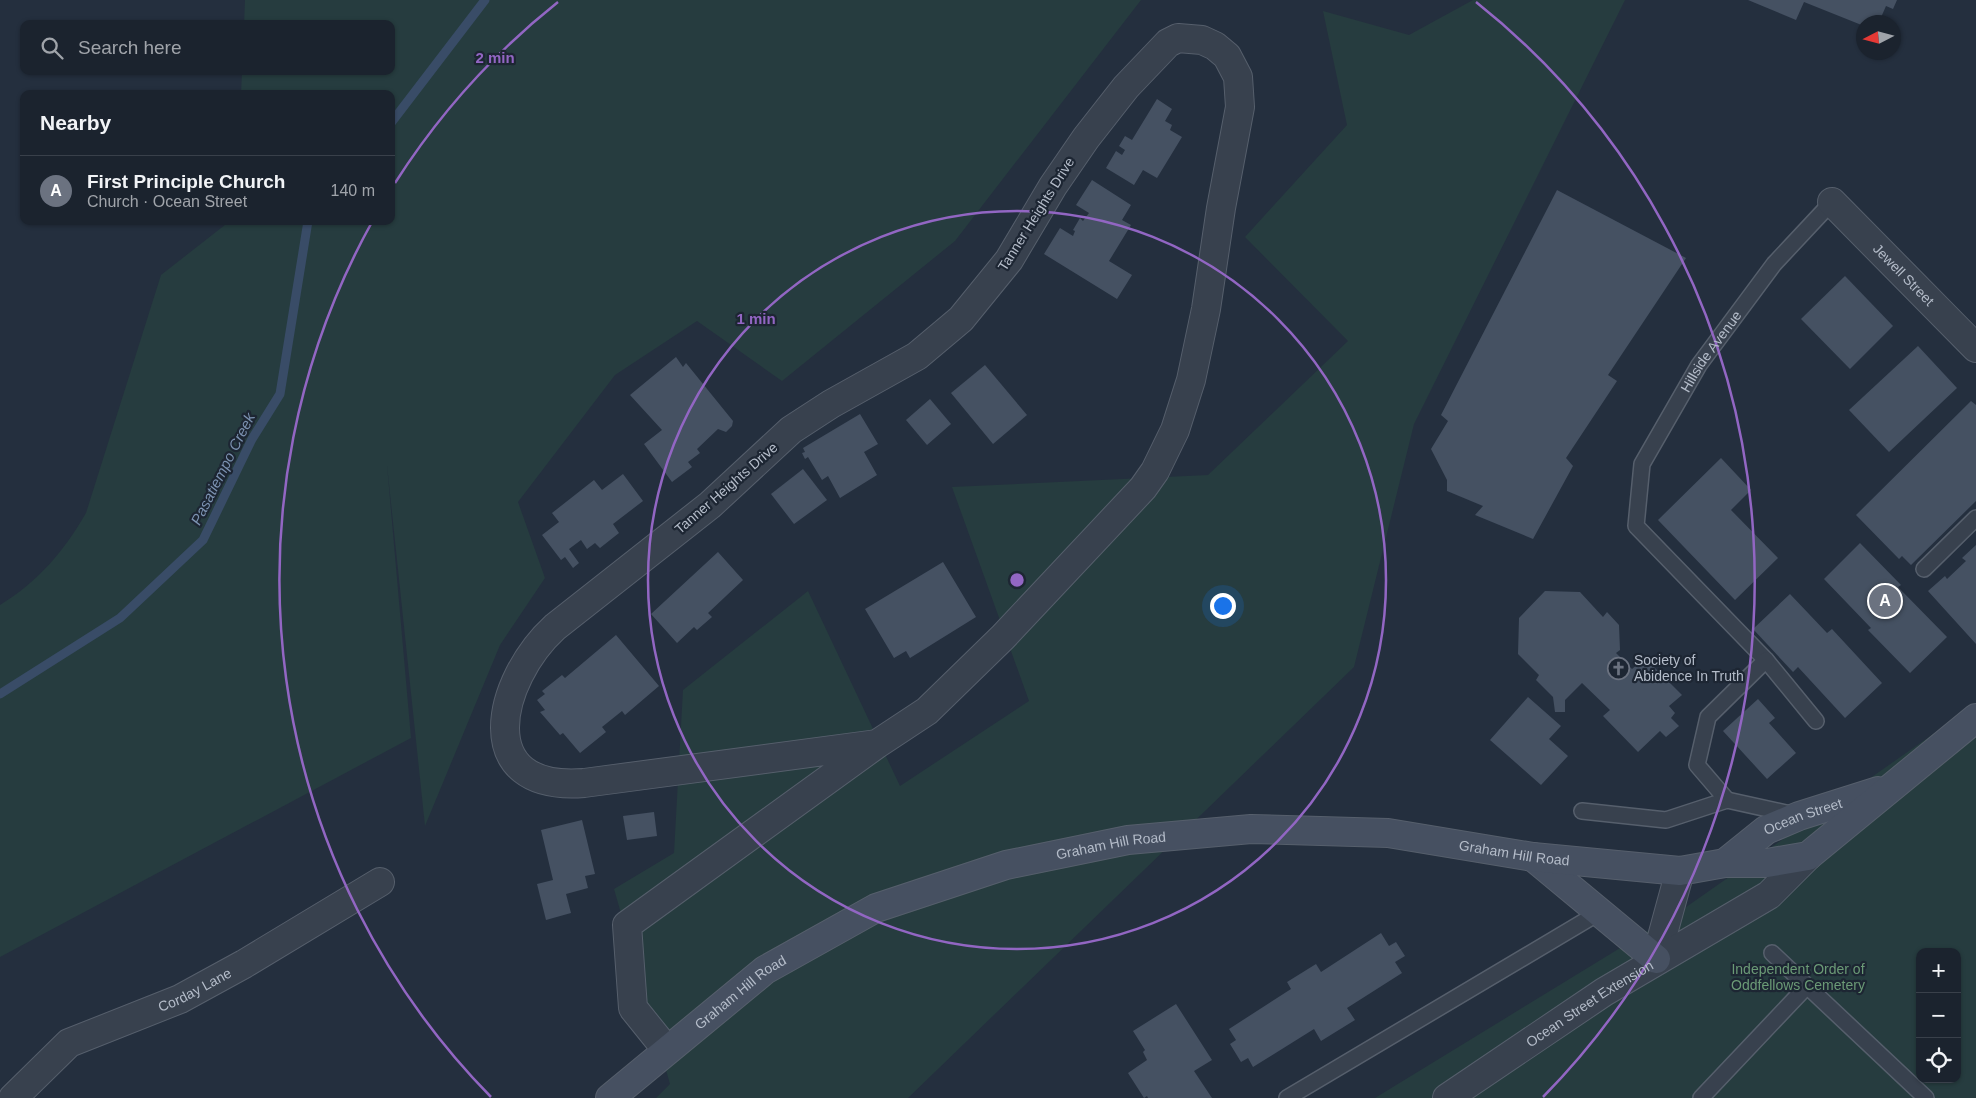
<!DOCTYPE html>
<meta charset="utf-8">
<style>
body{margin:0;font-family:Arial,sans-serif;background:#282f3a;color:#f1f3f6}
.controls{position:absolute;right:15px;bottom:15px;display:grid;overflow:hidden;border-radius:10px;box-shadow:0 1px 4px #0004}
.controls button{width:45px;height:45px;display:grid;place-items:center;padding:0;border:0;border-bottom:1px solid #39404a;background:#1b232e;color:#f1f3f6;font:25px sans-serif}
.compass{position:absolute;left:1856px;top:15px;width:45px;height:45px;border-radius:50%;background:#1b232e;box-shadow:0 1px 4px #0004;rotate:264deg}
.you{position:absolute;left:1222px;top:605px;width:18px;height:18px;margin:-12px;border:4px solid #fff;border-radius:50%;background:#1a73e8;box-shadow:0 0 0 8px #1a73e833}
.badge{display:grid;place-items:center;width:32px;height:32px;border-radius:50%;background:#2563eb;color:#fff;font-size:16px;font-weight:700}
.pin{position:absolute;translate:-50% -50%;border:2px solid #fff;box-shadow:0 1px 5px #0006}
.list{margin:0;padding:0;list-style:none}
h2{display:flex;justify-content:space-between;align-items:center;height:65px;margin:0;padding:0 20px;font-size:21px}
h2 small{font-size:16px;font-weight:400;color:#a0a4aa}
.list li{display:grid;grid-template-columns:32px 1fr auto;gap:15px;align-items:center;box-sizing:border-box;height:70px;padding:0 20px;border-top:1px solid #39404a}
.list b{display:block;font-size:19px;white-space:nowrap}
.list p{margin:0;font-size:16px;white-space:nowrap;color:#a0a4aa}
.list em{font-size:16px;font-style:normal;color:#a0a4aa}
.icon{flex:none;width:28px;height:28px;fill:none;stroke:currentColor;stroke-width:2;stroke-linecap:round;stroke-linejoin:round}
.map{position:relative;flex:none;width:1976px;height:1098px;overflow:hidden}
.search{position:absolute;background:#1b232e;box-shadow:0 1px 4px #0004;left:20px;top:20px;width:375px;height:55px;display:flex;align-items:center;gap:12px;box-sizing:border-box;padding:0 18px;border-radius:10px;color:#a0a4aa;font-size:19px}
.panel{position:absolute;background:#1b232e;box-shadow:0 1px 4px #0004;left:20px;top:90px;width:375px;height:135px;border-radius:10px}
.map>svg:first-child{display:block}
.green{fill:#263c3f;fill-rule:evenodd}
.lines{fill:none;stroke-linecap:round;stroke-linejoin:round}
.stream{stroke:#394c67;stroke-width:9}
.building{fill:#455162}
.lane-casing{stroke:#565f6c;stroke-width:18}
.street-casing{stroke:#565f6c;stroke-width:30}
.secondary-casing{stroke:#565f6c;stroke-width:30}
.lane{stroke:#38414e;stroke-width:15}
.street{stroke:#38414e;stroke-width:28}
.secondary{stroke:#465061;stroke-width:28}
.ring{fill:none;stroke:#9266c3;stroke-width:2.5}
.labels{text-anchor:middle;stroke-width:4.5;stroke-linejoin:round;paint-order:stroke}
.street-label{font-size:14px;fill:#b4bcc9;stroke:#1d2633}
.poi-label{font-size:14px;fill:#b4bcc9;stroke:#1d2633;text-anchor:start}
.park-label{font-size:14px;fill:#6b9a76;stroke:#1d2633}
.water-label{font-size:15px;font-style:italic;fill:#7c92b1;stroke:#1d2633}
.centre{fill:#9266c3;stroke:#1d2633;stroke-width:2.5}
.ring-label{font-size:15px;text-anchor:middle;font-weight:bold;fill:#9266c3;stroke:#1d2633;stroke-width:4.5;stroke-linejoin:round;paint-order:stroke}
</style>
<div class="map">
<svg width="1976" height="1098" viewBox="0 0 1976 1098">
<rect width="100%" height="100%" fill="#242f3e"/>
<g class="green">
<path d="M245 0H1141L955 241 782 381 697 321 615 375 518 502 545 578 500 645 425 826 387 465 411 738 0 957V605C38 582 64 551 86 513L161 275 230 221H391V94H241L242 71H391V24H244Z"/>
<path d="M1473 0H1625L1414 424 1354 667 908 1098H656L670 1084 614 889 674 853 683 690 808 591 900 786 1029 701 952 487 1208 475 1348 341 1245 237 1347 125 1323 11 1409 35Z"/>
<path d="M1976 704V1098H1375L1679 912ZM1920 952H1957V1079H1920Z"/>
</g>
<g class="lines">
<g class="stream">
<path d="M391 123 485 0"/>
<path d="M0 694 120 618 203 540 252 439 280 394 308 221"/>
</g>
</g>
<g class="building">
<path d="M1748 0H1897L1893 9 1886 6 1879 22H1864V26L1804 2 1796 20Z"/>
<path d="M1157 99 1172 109 1165 121 1172 125 1170 130 1182 137 1157 178 1143 170 1134 185 1106 168 1116 151 1122 155 1125 150 1119 146 1125 136 1132 140Z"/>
<path d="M1092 180 1131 205 1122 220 1131 225 1109 261 1132 275 1117 299 1044 254 1060 228 1073 236 1075 231 1073 230 1080 218 1083 221 1089 213 1076 205Z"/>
<path d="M1557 190 1686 258 1608 375 1617 381 1566 458 1573 466 1533 539 1475 515 1483 506 1447 491V480L1431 449 1448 421 1441 415Z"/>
<path d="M1845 276 1893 326 1850 369 1801 319Z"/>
<path d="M1918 346 1957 388 1889 452 1849 410Z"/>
<path d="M676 357 683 367 686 363 733 421 732 426 726 432 718 429 697 449 700 453 688 462 692 467 672 482 644 444 662 430 630 395Z"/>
<path d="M985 365 1027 415 993 444 951 393Z"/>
<path d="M930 399 951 424 927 445 906 420Z"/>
<path d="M1971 401 1976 405V501L1911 565 1902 556 1899 559 1856 515Z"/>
<path d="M860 414 878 444 864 452 877 475 840 498 828 476 822 480 808 457 805 459 802 453 805 452 803 448Z"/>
<path d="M1721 458 1751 490 1731 510 1778 558 1735 600 1658 520Z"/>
<path d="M803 469 827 500 794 524 771 494Z"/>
<path d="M623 474 643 501 613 524 619 533 600 548 595 543 587 549 581 540 569 549 579 563 573 568 565 557 561 560 542 535 559 522 552 513 594 480 602 490Z"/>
<path d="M1860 543 1901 585 1898 587 1947 637 1910 673 1868 630 1871 628 1824 579Z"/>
<path d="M1976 545V644L1928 591 1945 576 1947 579 1966 561 1962 558Z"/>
<path d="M718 552 743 580 708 613 712 617 697 630 694 627 677 643 651 614Z"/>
<path d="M943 562 976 617 910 658 906 651 894 658 865 609Z"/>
<path d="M1545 591 1580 592 1603 617 1607 612 1619 625 1620 650 1616 653 1632 669 1645 658 1682 695 1669 706 1675 713 1671 718 1679 726 1666 737 1660 731 1638 752 1603 716 1610 710 1582 683 1565 700V712H1555L1553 697 1536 680 1539 675 1518 654 1519 618Z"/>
<path d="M1790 594 1827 633 1832 629 1882 683 1845 718 1798 667 1793 672 1753 629Z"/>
<path d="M616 635 659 686 625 715 622 711 602 727 606 732 580 753 563 733 560 735 540 712 545 710 537 700 545 694 542 691 562 675 565 678Z"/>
<path d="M1528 697 1561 726 1549 739 1568 756 1541 785 1490 740Z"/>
<path d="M1758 699 1775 718 1769 723 1796 753 1767 779 1723 731Z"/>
<path d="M654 812 657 836 627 840 623 816Z"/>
<path d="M582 820 595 874 585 876 588 888 566 894 571 913 546 920 537 884 553 880 541 830Z"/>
<path d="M1381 933 1389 946 1396 942 1405 956 1395 962 1402 973 1347 1008 1355 1020 1321 1041 1314 1029 1253 1067 1248 1058 1241 1062 1230 1044 1236 1040 1229 1029 1291 989 1287 982 1316 964 1321 972Z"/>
<path d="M1176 1004 1212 1060 1194 1071 1212 1098H1148L1147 1096 1144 1098 1128 1073 1147 1060 1143 1052 1145 1050 1133 1031Z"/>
</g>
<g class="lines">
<defs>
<g id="lane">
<path d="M1924 569 1976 518"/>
<path id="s1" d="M1816 721 1766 660 1636 526 1642 464 1699 365 1774 264 1832 202"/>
<path d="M1727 800 1697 765 1708 717 1766 660"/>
<path d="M1582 811 1666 820 1727 800 1795 815"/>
<path d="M1772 953 1926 1098"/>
<path d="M1287 1098 1600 912"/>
<path d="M1701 1098 1807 986"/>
</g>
<g id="street">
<path id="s2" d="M1832 202 1976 348"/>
<path d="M1656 959 1680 871"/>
<path d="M666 1049 633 1008 627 925 877 744 927 711 1003 637 1143 488 1155 471 1175 430 1191 380 1206 309 1221 208 1240 107 1238 77 1227 56 1215 46 1202 40 1178 38 1168 43 1126 87 1086 138 1053 186 1009 260 961 319 917 356 831 404 791 430 710 505 555 627C497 680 470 792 584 783L877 744"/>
<path id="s3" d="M13 1098 69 1043 180 999 244 964 380 882"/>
<path id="s4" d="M1447 1098 1604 992 1769 895 1808 856"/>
</g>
<g id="secondary">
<path d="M1533 857 1656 959"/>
<path id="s5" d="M1725 863 1766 830 1799 816 1878 791"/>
<path id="s6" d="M610 1098 765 970 876 908 1006 865 1128 840 1251 829 1388 833 1533 857 1680 871 1725 863H1767L1808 856 1976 718"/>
</g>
</defs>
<use href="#lane" class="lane-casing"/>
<use href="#street" class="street-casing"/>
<use href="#secondary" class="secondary-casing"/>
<use href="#lane" class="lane"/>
<use href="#street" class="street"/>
<use href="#secondary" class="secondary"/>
</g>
<g class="ring">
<circle cx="1017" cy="580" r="369"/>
<path d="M491 1097A738 738 0 0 1 372 222M395 183A738 738 0 0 1 558 2M1476 2A738 738 0 0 1 1543 1097"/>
</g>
<defs>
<symbol id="church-ring" viewBox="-11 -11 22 22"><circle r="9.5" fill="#1d2633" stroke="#6b7280" stroke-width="1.5"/><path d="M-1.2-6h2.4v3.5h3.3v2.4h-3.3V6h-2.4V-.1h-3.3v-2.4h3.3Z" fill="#6b7280"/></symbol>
</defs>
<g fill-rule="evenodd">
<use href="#church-ring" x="1606" y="656" width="25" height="25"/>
</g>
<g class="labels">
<g class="street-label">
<text transform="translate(1036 214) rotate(-58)" y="5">Tanner Heights Drive</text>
<text dy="5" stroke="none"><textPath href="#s2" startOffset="102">Jewell Street</textPath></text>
<text dy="5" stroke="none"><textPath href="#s1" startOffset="460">Hillside Avenue</textPath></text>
<text transform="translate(726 488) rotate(-41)" y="5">Tanner Heights Drive</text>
<text dy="5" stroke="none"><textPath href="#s5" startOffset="92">Ocean Street</textPath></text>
<text dy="5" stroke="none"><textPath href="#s6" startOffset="572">Graham Hill Road</textPath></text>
<text dy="5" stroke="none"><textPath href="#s6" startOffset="978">Graham Hill Road</textPath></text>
<text dy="5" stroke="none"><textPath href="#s3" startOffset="215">Corday Lane</textPath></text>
<text dy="5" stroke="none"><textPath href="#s6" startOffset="168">Graham Hill Road</textPath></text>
<text dy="5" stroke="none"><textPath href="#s4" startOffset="171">Ocean Street Extension</textPath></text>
</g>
<g class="poi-label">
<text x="1634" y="665">Society of<tspan x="1634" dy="16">Abidence In Truth</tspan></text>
</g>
<g class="park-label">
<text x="1798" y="974">Independent Order of<tspan x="1798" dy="16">Oddfellows Cemetery</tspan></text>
</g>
<g class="water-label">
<text transform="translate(223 469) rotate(-63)" y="5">Pasatiempo Creek</text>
</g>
</g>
<circle cx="1017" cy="580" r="8" class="centre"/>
<g class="ring-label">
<text x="495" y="63">2 min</text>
<text x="756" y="324">1 min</text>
</g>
</svg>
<div class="controls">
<button>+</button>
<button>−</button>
<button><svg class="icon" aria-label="locate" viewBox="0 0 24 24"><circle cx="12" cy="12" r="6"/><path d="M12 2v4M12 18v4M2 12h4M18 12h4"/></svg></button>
</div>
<svg class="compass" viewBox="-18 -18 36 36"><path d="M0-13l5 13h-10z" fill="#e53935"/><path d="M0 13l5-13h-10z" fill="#a0a4aa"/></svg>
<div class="you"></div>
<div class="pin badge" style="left:1885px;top:601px;background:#6b7280">A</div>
<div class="search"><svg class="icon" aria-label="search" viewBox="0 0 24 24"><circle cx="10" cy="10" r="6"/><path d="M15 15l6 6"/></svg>Search here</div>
<section class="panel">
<h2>Nearby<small></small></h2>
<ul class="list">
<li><span class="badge" style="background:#6b7280">A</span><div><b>First Principle Church</b><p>Church · Ocean Street</p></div><em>140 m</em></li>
</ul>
</section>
</div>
